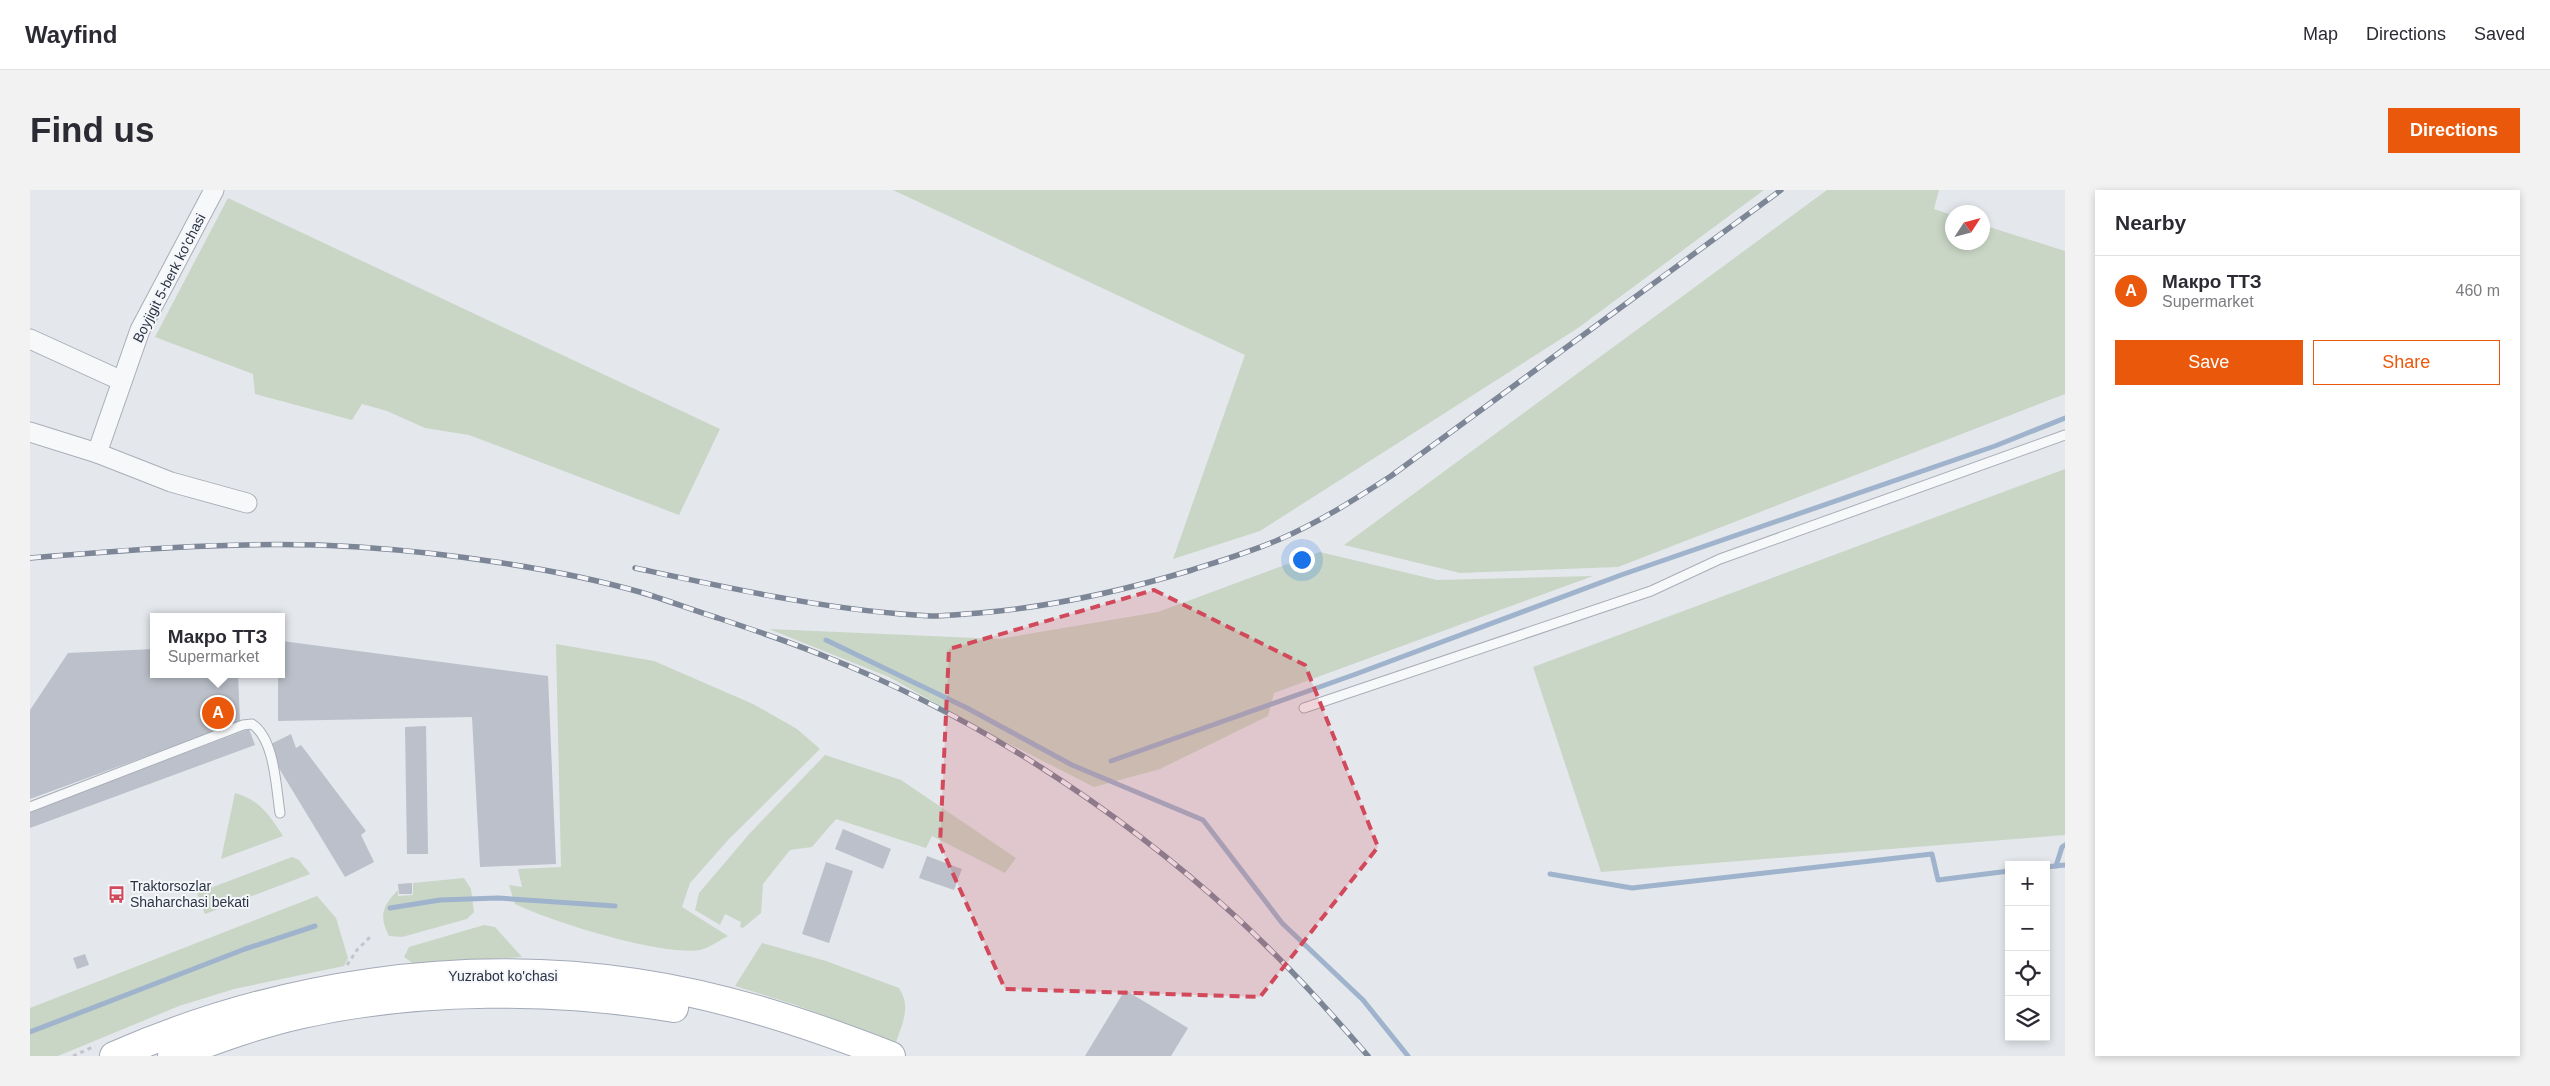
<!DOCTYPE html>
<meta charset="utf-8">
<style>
body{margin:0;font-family:Helvetica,sans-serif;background:#f2f2f3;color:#2b2b33}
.controls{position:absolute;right:15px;bottom:15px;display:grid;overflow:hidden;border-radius:0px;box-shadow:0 2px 8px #0003}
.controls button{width:45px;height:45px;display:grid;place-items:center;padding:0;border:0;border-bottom:1px solid #e1e1e2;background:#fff;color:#2b2b33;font:25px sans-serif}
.compass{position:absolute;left:1915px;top:15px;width:45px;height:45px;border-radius:50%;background:#fff;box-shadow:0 2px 8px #0003;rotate:54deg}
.you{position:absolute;left:1271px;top:369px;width:18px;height:18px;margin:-12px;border:4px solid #fff;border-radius:50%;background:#1a73e8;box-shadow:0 0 0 8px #1a73e833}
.badge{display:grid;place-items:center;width:32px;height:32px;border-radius:50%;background:#ea580c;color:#fff;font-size:16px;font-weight:700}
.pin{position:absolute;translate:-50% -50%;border:2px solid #fff;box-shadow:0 1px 5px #0006}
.popup{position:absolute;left:120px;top:423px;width:135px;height:65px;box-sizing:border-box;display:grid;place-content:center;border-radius:0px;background:#fff;filter:drop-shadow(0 1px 4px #0005);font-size:16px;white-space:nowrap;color:#7c7c81}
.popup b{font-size:19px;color:#2b2b33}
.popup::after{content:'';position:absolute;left:50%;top:100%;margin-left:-10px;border:10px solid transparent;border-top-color:#fff}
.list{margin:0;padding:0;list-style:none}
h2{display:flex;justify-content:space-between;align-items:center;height:65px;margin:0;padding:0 20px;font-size:21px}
h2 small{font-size:16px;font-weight:400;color:#7c7c81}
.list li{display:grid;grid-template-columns:32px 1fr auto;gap:15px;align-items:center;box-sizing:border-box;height:70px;padding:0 20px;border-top:1px solid #e1e1e2}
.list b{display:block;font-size:19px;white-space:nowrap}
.list p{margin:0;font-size:16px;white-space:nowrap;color:#7c7c81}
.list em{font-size:16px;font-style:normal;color:#7c7c81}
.actions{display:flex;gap:10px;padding:15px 20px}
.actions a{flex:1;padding:11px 0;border:1px solid #ea580c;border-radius:0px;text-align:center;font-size:18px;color:#ea580c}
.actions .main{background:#ea580c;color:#fff}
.icon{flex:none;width:28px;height:28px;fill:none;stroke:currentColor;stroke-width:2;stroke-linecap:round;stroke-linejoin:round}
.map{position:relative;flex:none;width:2035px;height:866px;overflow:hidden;border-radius:0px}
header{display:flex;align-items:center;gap:30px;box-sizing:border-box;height:70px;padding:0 25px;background:#fff;border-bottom:1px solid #e1e1e2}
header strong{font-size:24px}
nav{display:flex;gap:28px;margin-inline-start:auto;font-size:18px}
.intro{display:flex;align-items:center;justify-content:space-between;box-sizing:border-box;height:120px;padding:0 30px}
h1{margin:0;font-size:35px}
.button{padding:12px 22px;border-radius:0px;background:#ea580c;color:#fff;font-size:18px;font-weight:700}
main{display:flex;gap:30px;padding:0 30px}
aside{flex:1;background:#fff;border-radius:0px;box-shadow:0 2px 8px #0003}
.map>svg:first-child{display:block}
.green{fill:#c9d6c5}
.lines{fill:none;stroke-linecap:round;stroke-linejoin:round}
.stream{stroke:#9fb4cc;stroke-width:5}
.building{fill:#bbc0ca}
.lane-casing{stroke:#a9aeb7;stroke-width:11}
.street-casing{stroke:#a9aeb7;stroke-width:21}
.primary-casing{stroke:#a3abb8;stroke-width:30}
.path{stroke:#c2c5cb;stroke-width:3;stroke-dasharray:4 4;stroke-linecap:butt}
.lane{stroke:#f7f8fa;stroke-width:9}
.street{stroke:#f7f8fa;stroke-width:19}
.primary{stroke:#fff;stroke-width:28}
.rail-casing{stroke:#7d8696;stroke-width:5.5}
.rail{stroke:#f4f6f9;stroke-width:4;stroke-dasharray:11;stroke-linecap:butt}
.marked{fill:#d1495b;fill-opacity:0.2;stroke:#d1495b;stroke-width:4;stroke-dasharray:10 6;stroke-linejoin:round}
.labels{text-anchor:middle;stroke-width:4;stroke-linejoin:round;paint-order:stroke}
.street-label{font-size:14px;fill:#2b3445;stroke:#f4f6f9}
.poi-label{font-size:14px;fill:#2b3445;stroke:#f4f6f9;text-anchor:start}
</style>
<header>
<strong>Wayfind</strong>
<nav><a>Map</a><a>Directions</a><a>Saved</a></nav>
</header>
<div class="intro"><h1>Find us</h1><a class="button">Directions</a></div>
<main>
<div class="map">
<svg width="2035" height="866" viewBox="0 0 2035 866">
<rect width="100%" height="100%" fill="#e4e7ec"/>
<g class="green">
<path d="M863 0H1734L1548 138 1230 341 1143 369 1215 165Z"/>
<path d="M1797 0H1909L1904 19 1922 25V52H1952L1953 35 2035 61V204L1588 377 1430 383 1314 355Z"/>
<path d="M198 8 690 239 649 325 439 245 395 238 357 221 332 214 322 230 225 204 223 184 125 147Z"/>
<path d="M2035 279V645L1571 682 1503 477Z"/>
<path d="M1290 362 1407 390 1563 386 1244 503 1238 526 1130 579 1064 597 964 546 859 487 739 439 969 449 1128 422Z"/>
<path d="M526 454 624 471 723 514 767 539 790 559 699 649 660 693 652 717 698 746C690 750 679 758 670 760 631 766 522 732 485 714L479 695 492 697 488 679 531 677Z"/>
<path d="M795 565 871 590 986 668 975 683 902 646 896 658 806 629 782 657 760 660 733 694 731 723 713 738 710 737 711 732 695 724 690 735 665 720 669 703 720 643Z"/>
<path d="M205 603C230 610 239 625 253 646L191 669Z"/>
<path d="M262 667 269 670 280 684 175 724 167 703Z"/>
<path d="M434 688 441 699 444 722 437 729 372 747 359 746C349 726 352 716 368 700V706L383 705V693Z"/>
<path d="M287 706 306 728 318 768 314 776 204 799 149 816 28 866H0V818Z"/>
<path d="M454 735 465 737 492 767 384 774 374 767 379 757Z"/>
<path d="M732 753 796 771 869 798C881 816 873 832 866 852L763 814 705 796Z"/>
</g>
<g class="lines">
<g class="stream">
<path d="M796 450 937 518 1042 575 1173 630 1252 733 1333 810 1378 866"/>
<path d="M1081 571 1326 484 1591 385 1965 256 2035 228"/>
<path d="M2026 676 2032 657 2035 655"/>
<path d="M2016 677 2035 675"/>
<path d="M1520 684 1602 698 1902 664 1908 690 1979 681"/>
<path d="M360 718 410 710 468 708 585 716"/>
<path d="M0 842 215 759 285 736"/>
</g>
</g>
<g class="building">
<path d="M252 451 518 486 526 674 450 677 442 527 248 531V484H252Z"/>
<path d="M124 459V484H208L210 532 0 609V520L38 463Z"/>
<path d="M396 536 398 664H377L375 537Z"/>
<path d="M219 539 225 555 0 638V621Z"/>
<path d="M261 544 266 558 271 555 336 641 331 645 344 672 315 687 247 575 241 554Z"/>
<path d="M813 639 861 659 853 679 805 659Z"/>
<path d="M897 666 932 679 924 700 889 688Z"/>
<path d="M796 672 823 681 799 753 772 744Z"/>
<path d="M382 693V704H369L368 694Z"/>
<path d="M55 764 59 775 47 779 43 768Z"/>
<path d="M1095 800 1158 838 1141 866H1055Z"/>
</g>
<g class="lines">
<defs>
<g id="lane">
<path d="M1274 518 1621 401 1690 369 2035 245"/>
<path d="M0 617 213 535 222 534C245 549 246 598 250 623"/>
</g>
<g id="street">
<path d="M0 149 92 191"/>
<path d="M0 242 67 263 141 292 217 313"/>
<path d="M67 263 110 140 184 0"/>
</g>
<g id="primary">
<path d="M84 866C248 794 430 767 607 793 695 806 779 834 861 866"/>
<path d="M142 866C184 850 227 834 272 824 390 798 525 798 644 818"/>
</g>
</defs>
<use href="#lane" class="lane-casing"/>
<use href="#street" class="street-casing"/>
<use href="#primary" class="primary-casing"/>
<g class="path">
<path d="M317 775 327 760 340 747"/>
<path d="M43 866 65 856"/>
</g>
<use href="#lane" class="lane"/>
<use href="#street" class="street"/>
<use href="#primary" class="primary"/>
<defs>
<g id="rail">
<path d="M0 368C109 359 220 350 329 357 418 363 525 378 610 402 637 410 662 420 688 428 724 440 760 452 794 466 944 525 1085 617 1204 725 1252 769 1296 817 1338 866"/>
<path d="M605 378C703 399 801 421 901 426 917 426 933 424 949 423 1021 417 1092 401 1162 380 1190 371 1220 362 1248 350 1288 333 1324 310 1361 286L1751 0"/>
</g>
</defs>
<use href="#rail" class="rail-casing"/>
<use href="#rail" class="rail"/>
</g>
<path class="marked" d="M1124 400 1275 475 1348 657 1230 807 975 799 910 655 919 459Z"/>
<defs>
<symbol id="bus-bare" viewBox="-9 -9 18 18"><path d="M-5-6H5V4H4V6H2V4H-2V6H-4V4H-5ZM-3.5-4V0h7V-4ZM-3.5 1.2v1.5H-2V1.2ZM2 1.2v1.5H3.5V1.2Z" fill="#d1495b" stroke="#f4f6f9" stroke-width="2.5" paint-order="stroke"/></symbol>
</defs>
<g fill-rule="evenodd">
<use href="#bus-bare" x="74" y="692" width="25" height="25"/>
</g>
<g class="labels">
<g class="street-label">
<text transform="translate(139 88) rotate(-63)" y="5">Boyjigit 5-berk ko'chasi</text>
<text x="473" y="791">Yuzrabot ko'chasi</text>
</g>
<g class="poi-label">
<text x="100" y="701">Traktorsozlar<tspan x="100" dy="16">Shaharchasi bekati</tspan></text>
</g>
</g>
</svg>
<div class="controls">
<button>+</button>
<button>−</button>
<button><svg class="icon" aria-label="locate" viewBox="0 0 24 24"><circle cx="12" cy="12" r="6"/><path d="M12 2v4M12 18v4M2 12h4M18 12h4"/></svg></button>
<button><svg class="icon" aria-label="layers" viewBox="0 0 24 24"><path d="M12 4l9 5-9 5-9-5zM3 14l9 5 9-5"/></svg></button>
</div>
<svg class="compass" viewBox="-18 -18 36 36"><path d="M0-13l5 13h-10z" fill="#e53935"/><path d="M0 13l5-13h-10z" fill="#7c7c81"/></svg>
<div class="you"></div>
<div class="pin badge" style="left:188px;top:523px">A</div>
<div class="popup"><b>Макро ТТЗ</b>Supermarket</div>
</div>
<aside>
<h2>Nearby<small></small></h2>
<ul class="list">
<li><span class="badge">A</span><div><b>Макро ТТЗ</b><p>Supermarket</p></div><em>460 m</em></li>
</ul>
<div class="actions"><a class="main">Save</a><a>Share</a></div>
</aside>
</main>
